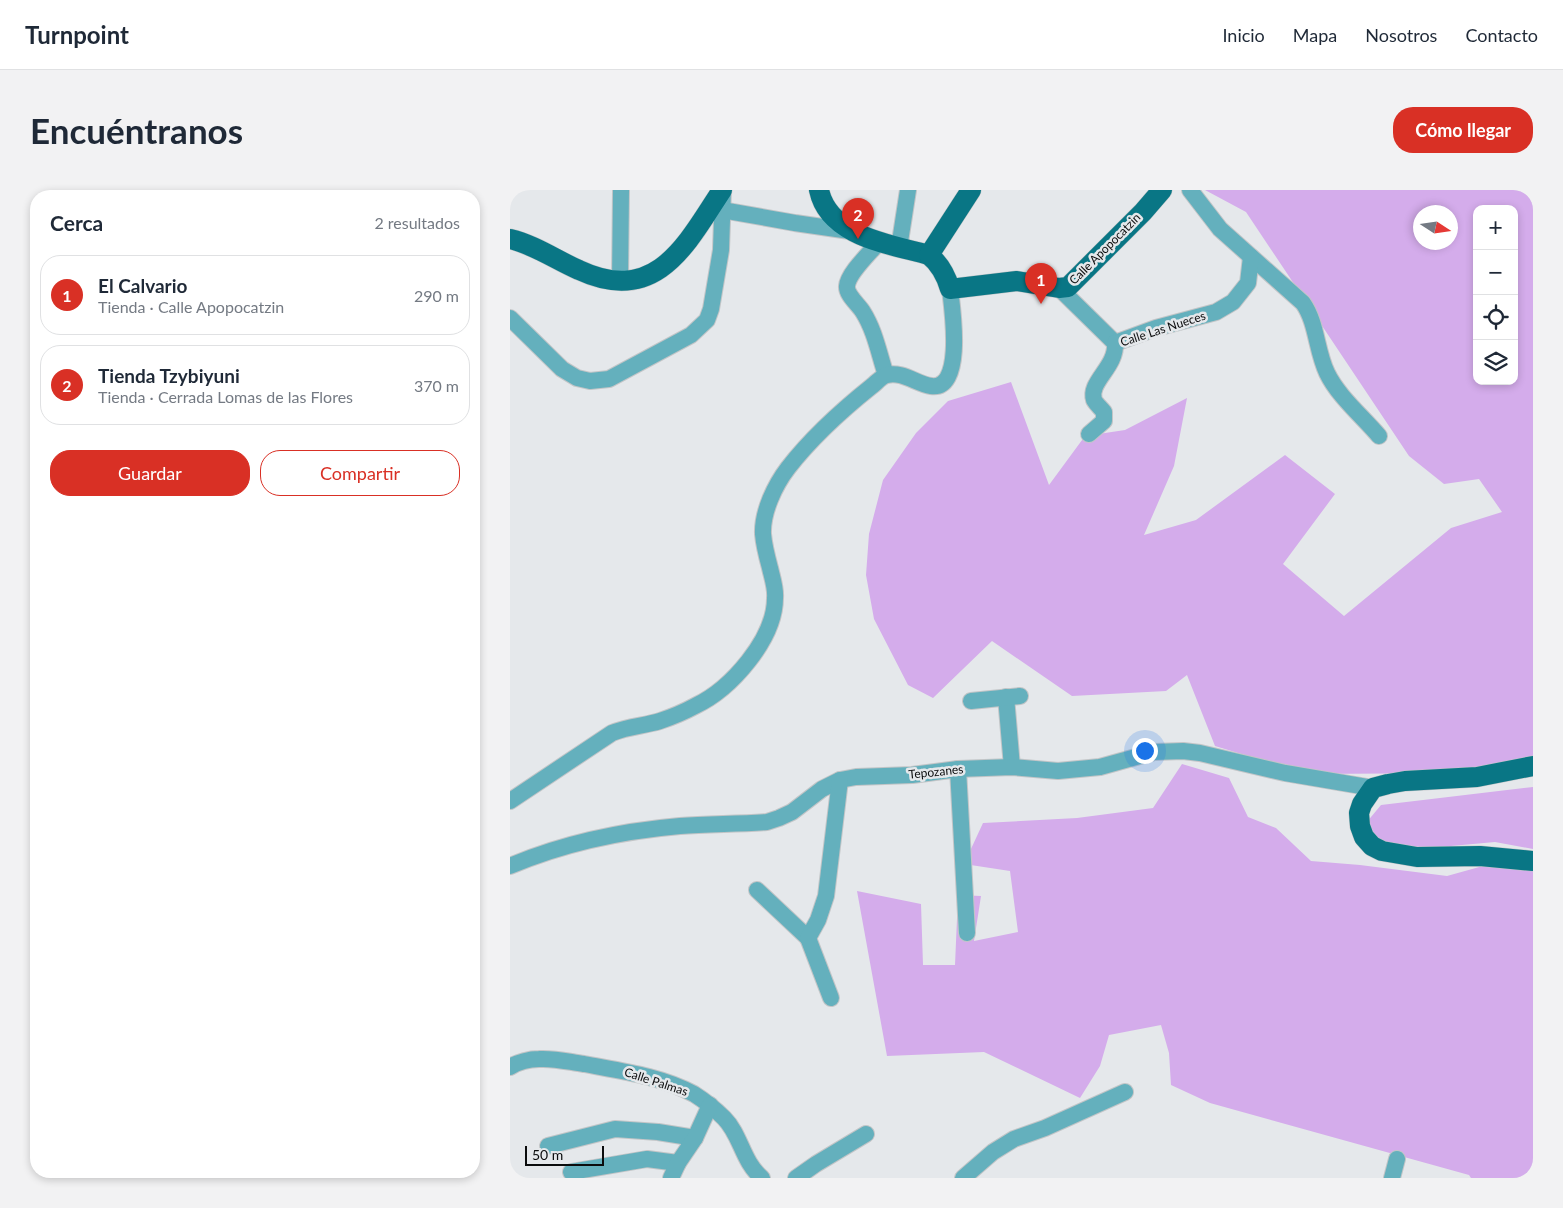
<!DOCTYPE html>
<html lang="es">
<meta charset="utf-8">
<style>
body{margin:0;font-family:Lato,sans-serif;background:#f2f2f3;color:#1f2937}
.controls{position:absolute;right:15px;top:15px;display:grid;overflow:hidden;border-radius:10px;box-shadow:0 2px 8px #0003}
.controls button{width:45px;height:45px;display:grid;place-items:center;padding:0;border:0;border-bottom:1px solid #e0e1e3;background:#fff;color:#1f2937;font:25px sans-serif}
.compass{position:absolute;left:903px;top:15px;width:45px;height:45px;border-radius:50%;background:#fff;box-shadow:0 2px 8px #0003;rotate:102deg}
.scale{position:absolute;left:15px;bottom:12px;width:79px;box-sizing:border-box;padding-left:5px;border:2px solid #0b0c0d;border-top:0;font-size:14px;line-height:18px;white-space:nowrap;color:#0b0c0d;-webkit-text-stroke:4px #e5e8eb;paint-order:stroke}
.you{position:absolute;left:634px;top:560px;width:18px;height:18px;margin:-12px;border:4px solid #fff;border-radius:50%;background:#1a73e8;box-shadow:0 0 0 8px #1a73e833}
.badge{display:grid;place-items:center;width:32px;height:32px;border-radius:50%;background:#d93025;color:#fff;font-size:16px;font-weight:700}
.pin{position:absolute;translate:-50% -41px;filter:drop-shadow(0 1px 2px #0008)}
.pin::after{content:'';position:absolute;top:26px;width:18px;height:15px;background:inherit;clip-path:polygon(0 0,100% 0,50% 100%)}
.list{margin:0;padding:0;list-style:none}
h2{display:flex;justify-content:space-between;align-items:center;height:65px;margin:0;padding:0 20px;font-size:21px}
h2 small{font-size:16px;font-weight:400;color:#747a83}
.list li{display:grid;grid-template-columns:32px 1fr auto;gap:15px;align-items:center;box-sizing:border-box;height:80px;margin:0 10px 10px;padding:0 10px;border:1px solid #e0e1e3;border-radius:20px}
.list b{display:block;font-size:19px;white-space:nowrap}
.list p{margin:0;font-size:16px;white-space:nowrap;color:#747a83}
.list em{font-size:16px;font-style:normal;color:#747a83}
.actions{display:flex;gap:10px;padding:15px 20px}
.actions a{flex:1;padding:11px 0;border:1px solid #d93025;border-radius:20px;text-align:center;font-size:18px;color:#d93025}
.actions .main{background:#d93025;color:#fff}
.icon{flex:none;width:28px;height:28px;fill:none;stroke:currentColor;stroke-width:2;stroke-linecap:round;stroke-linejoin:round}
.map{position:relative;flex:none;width:1023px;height:988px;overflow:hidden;border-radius:20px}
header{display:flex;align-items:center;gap:30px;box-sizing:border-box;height:70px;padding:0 25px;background:#fff;border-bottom:1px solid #e0e1e3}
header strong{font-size:24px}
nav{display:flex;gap:28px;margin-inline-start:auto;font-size:18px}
.intro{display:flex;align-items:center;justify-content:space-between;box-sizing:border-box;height:120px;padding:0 30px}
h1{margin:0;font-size:35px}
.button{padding:12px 22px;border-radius:20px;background:#d93025;color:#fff;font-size:18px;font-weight:700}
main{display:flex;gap:30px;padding:0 30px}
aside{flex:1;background:#fff;border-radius:20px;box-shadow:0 2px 8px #0003}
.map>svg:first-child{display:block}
.green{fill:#d4aceb;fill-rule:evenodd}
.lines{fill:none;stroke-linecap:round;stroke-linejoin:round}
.minor-casing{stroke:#c2c5c7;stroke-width:18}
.major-casing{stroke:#c2c5c7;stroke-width:21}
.minor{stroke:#64b0bd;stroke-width:16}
.major{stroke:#097685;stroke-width:20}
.labels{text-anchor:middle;stroke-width:5;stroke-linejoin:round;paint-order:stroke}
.street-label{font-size:12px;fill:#0b0c0d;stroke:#e5e8eb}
</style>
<header>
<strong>Turnpoint</strong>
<nav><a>Inicio</a><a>Mapa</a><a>Nosotros</a><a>Contacto</a></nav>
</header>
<div class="intro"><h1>Encuéntranos</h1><a class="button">Cómo llegar</a></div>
<main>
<aside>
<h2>Cerca<small>2 resultados</small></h2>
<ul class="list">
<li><span class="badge">1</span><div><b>El Calvario</b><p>Tienda · Calle Apopocatzin</p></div><em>290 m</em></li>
<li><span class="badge">2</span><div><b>Tienda Tzybiyuni</b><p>Tienda · Cerrada Lomas de las Flores</p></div><em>370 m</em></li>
</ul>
<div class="actions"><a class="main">Guardar</a><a>Compartir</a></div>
</aside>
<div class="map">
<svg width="1023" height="988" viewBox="0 0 1023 988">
<rect width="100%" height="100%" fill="#e5e8eb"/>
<g class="green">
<path d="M695 0H1023V574L970 583 797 584 705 556 677 485 656 501 562 506 482 451 423 508 398 495 364 429 356 385 359 344 373 290 406 243 438 211 501 192 539 295 575 246 615 240 677 208 664 276 634 345 686 330 775 265 825 304 773 374 834 426 941 338 992 322 969 289 934 294 899 266 736 22ZM967 19H1004V191H967ZM911 22H941V52H911Z"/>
<path d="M672 574 719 588 738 627 766 638 801 671 850 675 937 686 1016 664 1023 665V988H961L959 985 700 913 661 895 659 863 651 835 599 845 590 876 570 908 474 862 377 866 347 701 411 714 413 775H445L448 705 471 706 464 751 508 742 500 681 454 674 473 633 567 628 643 618Z"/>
<path d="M1023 597V659L985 652 897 660 846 645 871 615Z"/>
</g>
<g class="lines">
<defs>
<g id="minor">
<path d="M680 0 710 39 793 113C807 133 806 160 817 183 828 206 852 226 869 246"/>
<path d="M212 20 285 33 340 41"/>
<path d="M369 52C360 63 338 83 337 96 336 105 349 115 353 122 365 141 369 164 376 185"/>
<path d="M389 58 398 0"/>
<path d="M110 92 111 0"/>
<path d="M549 98 605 153"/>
<path d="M0 128 52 179 67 188 80 191 99 189 181 145 197 130 201 119 211 60 213 0"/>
<path d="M605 153 646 138 706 122 723 112 738 93 741 67"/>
<path d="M579 244 594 231V222C591 218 586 214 584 210 578 192 607 177 605 153"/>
<path d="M496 507 502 577"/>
<path d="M461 511 510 506"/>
<path d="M448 579 457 743"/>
<path d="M0 611 102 543C119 536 134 536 150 531 162 527 174 522 185 516 221 499 265 449 265 408 266 398 262 387 260 378 257 367 254 356 253 344 252 322 265 295 278 278 302 247 332 220 362 196 366 193 372 186 377 185 392 181 407 194 421 196 455 201 442 117 440 99"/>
<path d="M0 676C54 653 112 641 170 636 199 634 228 634 257 632L269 628 282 622 312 599 330 590 346 587 402 585 448 579 502 577 548 581 590 577 644 562 673 561 690 563 775 583 863 598"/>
<path d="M247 700 298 748"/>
<path d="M321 808 298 748 308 730 316 706 330 590"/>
<path d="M0 877C8 872 20 869 29 869 45 868 59 872 74 874 111 881 151 886 184 904 195 911 205 919 214 928 231 945 232 971 252 988"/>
<path d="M38 956 105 939 148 942 185 948"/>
<path d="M61 982 137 969 168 973"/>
<path d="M161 988 168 973 185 948 200 915"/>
<path d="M286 988 306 974 356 944"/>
<path d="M453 988 483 962 504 949 535 938 615 902"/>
<path d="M882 988 887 969"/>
</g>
<g id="major">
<path d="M309 0C319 47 380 54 419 65"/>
<path d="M461 0 419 65C430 74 436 85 440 99L507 91 549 98 558 97 633 22 652 0"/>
<path d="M0 49C25 55 46 70 69 80 146 116 176 55 212 0"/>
<path d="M1023 576 967 587 895 591 878 594 863 598 852 614 849 623 850 636 854 647 862 656 872 661 907 667 970 666 1023 671"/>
</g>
</defs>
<use href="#minor" class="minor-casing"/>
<use href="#major" class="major-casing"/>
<use href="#minor" class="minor"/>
<use href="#major" class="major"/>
</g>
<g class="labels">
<g class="street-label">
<text transform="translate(595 59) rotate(-45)" y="4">Calle Apopocatzin</text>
<text transform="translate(653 139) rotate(-18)" y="4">Calle Las Nueces</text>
<text transform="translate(426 582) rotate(-6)" y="4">Tepozanes</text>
<text transform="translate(146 892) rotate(18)" y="4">Calle Palmas</text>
</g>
</g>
</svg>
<div class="controls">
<button>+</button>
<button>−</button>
<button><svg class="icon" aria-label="locate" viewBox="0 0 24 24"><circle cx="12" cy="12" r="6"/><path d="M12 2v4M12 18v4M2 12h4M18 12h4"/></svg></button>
<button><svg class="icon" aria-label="layers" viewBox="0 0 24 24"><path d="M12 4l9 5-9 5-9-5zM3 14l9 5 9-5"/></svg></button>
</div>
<svg class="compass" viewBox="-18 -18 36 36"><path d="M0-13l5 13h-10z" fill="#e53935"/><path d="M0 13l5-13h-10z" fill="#747a83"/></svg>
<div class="scale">50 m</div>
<div class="you"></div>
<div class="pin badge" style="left:531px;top:114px">1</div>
<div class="pin badge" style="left:348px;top:49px">2</div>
</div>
</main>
